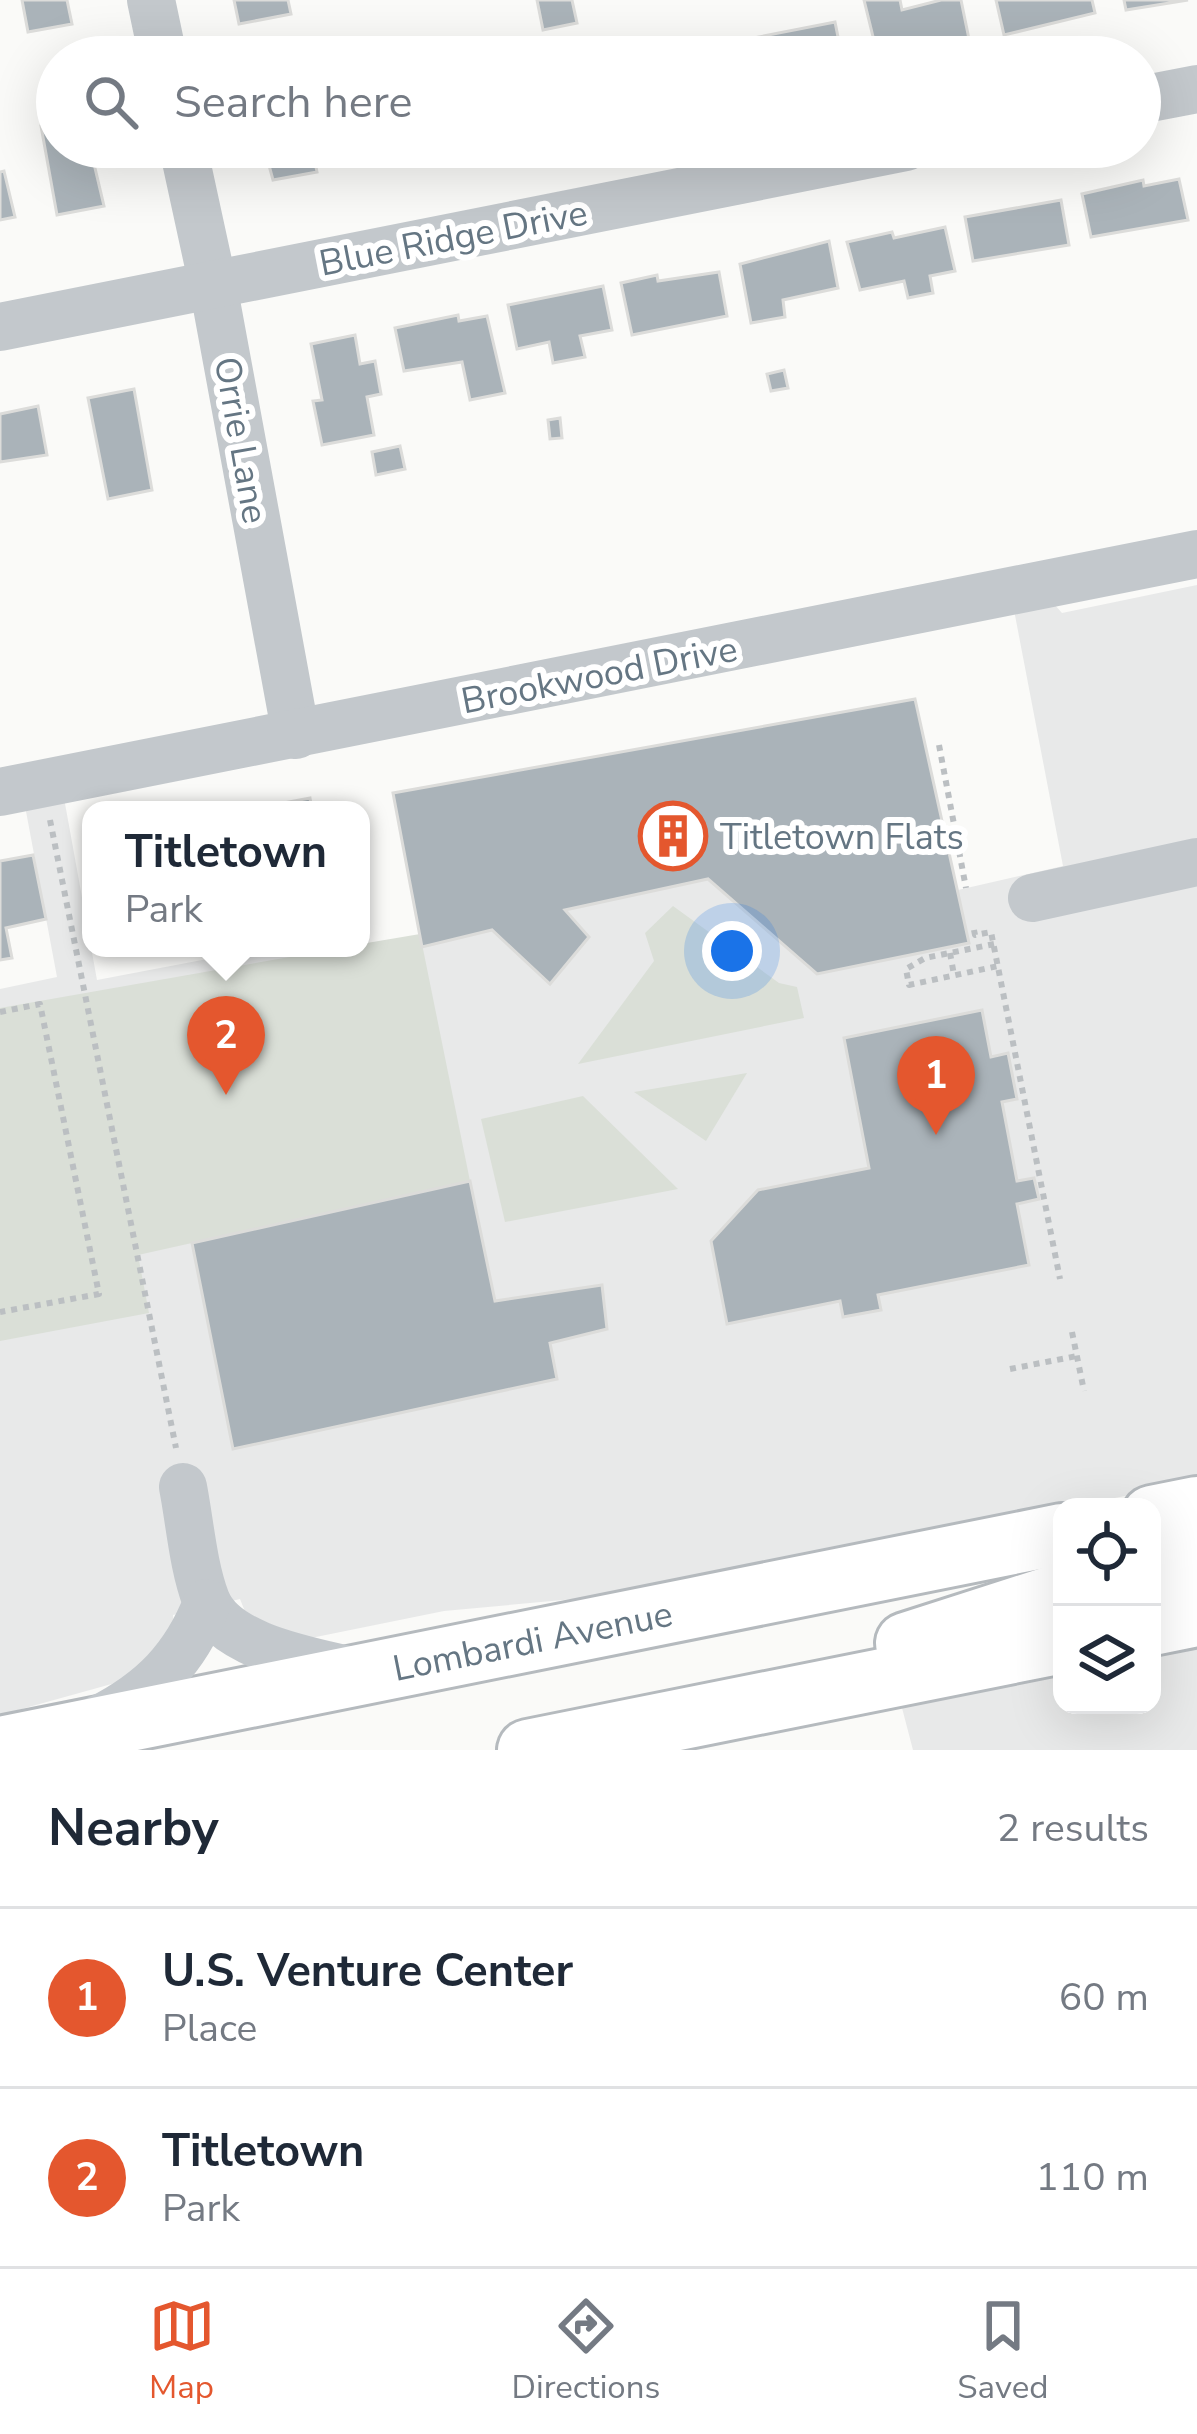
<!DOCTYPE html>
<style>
body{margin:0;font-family:"Nunito Sans",sans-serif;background:#f2f2f3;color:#1f2937}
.controls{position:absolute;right:36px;bottom:36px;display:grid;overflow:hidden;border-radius:24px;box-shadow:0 12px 48px #0002}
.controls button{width:108px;height:108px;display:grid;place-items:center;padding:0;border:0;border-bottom:3px solid #e0e1e3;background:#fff;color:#1f2937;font:60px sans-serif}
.you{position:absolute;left:732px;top:951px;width:42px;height:42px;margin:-30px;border:9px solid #fff;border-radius:50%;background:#1a73e8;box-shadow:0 0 0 18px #1a73e833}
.badge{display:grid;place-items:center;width:78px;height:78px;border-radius:50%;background:#e4572e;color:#fff;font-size:39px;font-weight:700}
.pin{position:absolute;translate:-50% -99px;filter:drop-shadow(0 3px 6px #0008)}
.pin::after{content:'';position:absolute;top:63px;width:42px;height:36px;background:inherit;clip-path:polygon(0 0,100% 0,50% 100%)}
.popup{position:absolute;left:82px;top:801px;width:288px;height:156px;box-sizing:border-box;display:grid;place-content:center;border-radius:24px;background:#fff;filter:drop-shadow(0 3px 9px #0005);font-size:39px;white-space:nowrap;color:#747a83}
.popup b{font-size:45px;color:#1f2937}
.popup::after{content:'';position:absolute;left:50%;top:100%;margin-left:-24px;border:24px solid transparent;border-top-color:#fff}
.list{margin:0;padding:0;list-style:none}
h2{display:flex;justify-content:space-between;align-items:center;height:156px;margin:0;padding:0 48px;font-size:51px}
h2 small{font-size:39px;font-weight:400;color:#747a83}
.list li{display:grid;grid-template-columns:78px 1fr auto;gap:36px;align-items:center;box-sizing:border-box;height:180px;padding:0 48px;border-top:3px solid #e0e1e3}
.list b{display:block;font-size:45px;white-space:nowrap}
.list p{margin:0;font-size:39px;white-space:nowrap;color:#747a83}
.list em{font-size:39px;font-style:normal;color:#747a83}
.icon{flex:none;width:66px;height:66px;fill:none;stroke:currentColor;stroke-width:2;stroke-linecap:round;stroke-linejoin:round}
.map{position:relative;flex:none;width:1197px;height:1750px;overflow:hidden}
.search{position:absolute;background:#fff;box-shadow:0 12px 48px #0002;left:36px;right:36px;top:36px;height:132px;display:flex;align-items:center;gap:30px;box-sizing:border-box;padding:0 42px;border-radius:66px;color:#747a83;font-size:45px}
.sheet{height:516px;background:#fff}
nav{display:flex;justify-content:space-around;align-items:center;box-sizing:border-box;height:168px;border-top:3px solid #e0e1e3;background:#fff;font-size:33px;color:#747a83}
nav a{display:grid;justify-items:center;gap:6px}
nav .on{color:#e4572e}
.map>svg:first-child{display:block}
.built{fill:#e8e9e9}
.green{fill:#dadfd7}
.building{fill:#aab3b9;stroke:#dcdcda;stroke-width:3}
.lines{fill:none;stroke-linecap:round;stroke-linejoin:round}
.major-casing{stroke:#b5babe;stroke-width:66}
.path{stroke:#bbbfc2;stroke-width:6;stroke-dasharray:6 6;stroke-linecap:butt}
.minor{stroke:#c3c8cc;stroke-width:48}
.major{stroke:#fff;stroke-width:60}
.labels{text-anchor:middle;stroke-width:12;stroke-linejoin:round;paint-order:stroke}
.street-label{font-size:36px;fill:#657683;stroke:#fff}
.poi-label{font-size:36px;fill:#657683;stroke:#fff;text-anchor:start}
</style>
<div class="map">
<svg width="1197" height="1750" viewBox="0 0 1197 1750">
<rect width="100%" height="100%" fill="#fafaf8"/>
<g class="built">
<path d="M1197 585V1482L618 1595 444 1611 306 1639 246 1614 240 1599 173 1615 174 1627 126 1680 0 1715V989L57 977 25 806 64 798 97 980 265 948H361V944L492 930 550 983 589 937 565 910 708 879 817 974 968 943 958 890 1063 866 1014 610 1054 604 1062 613Z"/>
<path d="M1197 1647V1750H913L901 1704 1062 1673V1705H1152V1656Z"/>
</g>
<g class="green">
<path d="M673 906 779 983 797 987 804 1018 578 1064 654 961 645 933Z"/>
<path d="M420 934 470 1181 138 1255 149 1313 0 1341V1008L341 948H361V944Z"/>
<path d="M747 1073 706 1141 634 1092Z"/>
<path d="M583 1096 678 1189 505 1222 481 1119Z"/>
</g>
<g class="building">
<path d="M22 0H67L72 24 28 32Z"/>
<path d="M234 0H288L291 14 239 24Z"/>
<path d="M537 0H572L577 23 543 30Z"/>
<path d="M864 0H900L902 10 941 0H961L970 44 908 56 907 50 878 57Z"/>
<path d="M996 0H1092L1095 13 1004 35Z"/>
<path d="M1124 0H1188L1126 10Z"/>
<path d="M835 22 842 57H741L738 41Z"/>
<path d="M705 45 708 57H647Z"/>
<path d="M57 123V147H90L104 206 57 215 41 126Z"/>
<path d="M264 147H312L317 172 273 180Z"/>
<path d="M4 171 15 217 0 220V172Z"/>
<path d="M1179 179 1188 220 1091 237 1082 194 1143 180 1144 186Z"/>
<path d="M1061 200 1069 245 973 261 965 217Z"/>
<path d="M945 227 955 271 930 276 933 293 908 298 904 281 860 290 847 242 892 232 894 238Z"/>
<path d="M829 241 838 288 783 300 785 317 751 323 740 264Z"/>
<path d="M719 272 727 316 632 335 621 283 657 275 658 281Z"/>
<path d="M603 286 612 330 580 336 585 357 553 363 549 342 517 349 508 305Z"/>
<path d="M458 315 459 321 487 316 505 393 470 400 462 362 404 371 395 328Z"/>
<path d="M355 335 360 364 375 361 381 394 367 397 374 435 322 445 313 401 322 400 311 344Z"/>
<path d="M784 370 788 388 771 391 767 374Z"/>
<path d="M134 389 152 490 108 499 88 398Z"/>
<path d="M38 406 47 455 0 462V414Z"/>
<path d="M560 418 562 438 550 439 548 420Z"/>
<path d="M400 446 405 469 376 475 372 452Z"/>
<path d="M915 699 969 943 817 974 708 879 565 910 589 937 550 984 492 930 422 947 393 793Z"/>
<path d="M310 798 312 810H269L268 806Z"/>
<path d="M33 855 46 919 6 928 12 958 0 960V861Z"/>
<path d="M982 1010 991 1057 1008 1053 1017 1099 1002 1102 1017 1181 1034 1178 1039 1199 1017 1204 1029 1265 878 1295 881 1310 843 1317 840 1301 727 1324 711 1241 758 1190 869 1168 844 1038Z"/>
<path d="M470 1181 495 1301 602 1285 607 1329 550 1343 557 1379 233 1449 192 1243Z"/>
</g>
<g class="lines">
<defs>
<g id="major">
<path d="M1152 1516 1197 1507"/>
<path d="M1152 1573 1197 1564"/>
<path d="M1152 1625 1197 1616"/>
<path d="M906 1643 1062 1593"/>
<path id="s1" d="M0 1747 1062 1534"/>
<path d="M528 1750 1062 1643"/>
</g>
</defs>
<use href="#major" class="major-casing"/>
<g class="path">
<path d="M939 745 966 888"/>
<path d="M50 820 176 1448"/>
<path d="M974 930 975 935 991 932 1060 1279"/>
<path d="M994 944 925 958 906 969 909 985 998 966"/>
<path d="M950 953 954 975"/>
<path d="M0 1012 40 1004 99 1294 0 1312"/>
<path d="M1072 1332 1084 1391"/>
<path d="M1010 1369 1077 1356"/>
</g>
<g class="minor">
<path d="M151 0 163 57"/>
<path d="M1140 100 1197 89"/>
<path d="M183 147 213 285 296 735"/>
<path d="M0 327 906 147"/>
<path d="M0 792 1197 554"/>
<path d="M1032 898 1197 862"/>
<path d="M183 1487C190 1523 193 1566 206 1600 225 1648 313 1661 357 1672"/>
<path d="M99 1719C152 1692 185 1659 207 1603"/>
</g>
<use href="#major" class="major"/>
</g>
<defs>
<symbol id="building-ring" viewBox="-11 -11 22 22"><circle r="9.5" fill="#fff" stroke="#e4572e" stroke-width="1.5"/><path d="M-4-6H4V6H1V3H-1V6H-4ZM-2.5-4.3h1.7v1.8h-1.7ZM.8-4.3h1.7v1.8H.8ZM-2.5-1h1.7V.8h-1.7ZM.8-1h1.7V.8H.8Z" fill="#e4572e"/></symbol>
</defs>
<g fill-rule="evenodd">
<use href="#building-ring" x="635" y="798" width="76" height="76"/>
</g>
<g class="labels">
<g class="street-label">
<text transform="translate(453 237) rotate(-11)" y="13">Blue Ridge Drive</text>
<text transform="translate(242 440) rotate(80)" y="13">Orrie Lane</text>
<text transform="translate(599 674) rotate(-11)" y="13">Brookwood Drive</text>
<text dy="13" stroke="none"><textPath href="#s1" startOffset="543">Lombardi Avenue</textPath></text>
</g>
<g class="poi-label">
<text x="720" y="849">Titletown Flats</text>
</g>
</g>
</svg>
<div class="controls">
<button><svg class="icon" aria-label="locate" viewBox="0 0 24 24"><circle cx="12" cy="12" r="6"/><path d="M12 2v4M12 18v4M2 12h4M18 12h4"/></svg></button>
<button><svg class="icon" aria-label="layers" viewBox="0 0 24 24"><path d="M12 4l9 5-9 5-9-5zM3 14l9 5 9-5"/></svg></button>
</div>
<div class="you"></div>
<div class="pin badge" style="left:936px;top:1135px">1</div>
<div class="pin badge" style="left:226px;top:1095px">2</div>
<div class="popup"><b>Titletown</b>Park</div>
<div class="search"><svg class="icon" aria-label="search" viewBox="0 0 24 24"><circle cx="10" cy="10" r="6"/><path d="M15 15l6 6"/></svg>Search here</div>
</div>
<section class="sheet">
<h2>Nearby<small>2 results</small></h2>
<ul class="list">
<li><span class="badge">1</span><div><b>U.S. Venture Center</b><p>Place</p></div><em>60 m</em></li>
<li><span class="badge">2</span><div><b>Titletown</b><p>Park</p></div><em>110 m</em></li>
</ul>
</section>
<nav>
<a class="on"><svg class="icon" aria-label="map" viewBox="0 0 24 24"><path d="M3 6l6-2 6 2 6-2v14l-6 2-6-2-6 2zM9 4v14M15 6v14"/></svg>Map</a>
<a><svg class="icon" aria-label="directions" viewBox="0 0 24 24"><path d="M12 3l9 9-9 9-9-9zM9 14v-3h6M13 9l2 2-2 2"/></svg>Directions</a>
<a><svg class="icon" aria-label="saved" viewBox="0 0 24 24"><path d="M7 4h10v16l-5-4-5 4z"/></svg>Saved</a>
</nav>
